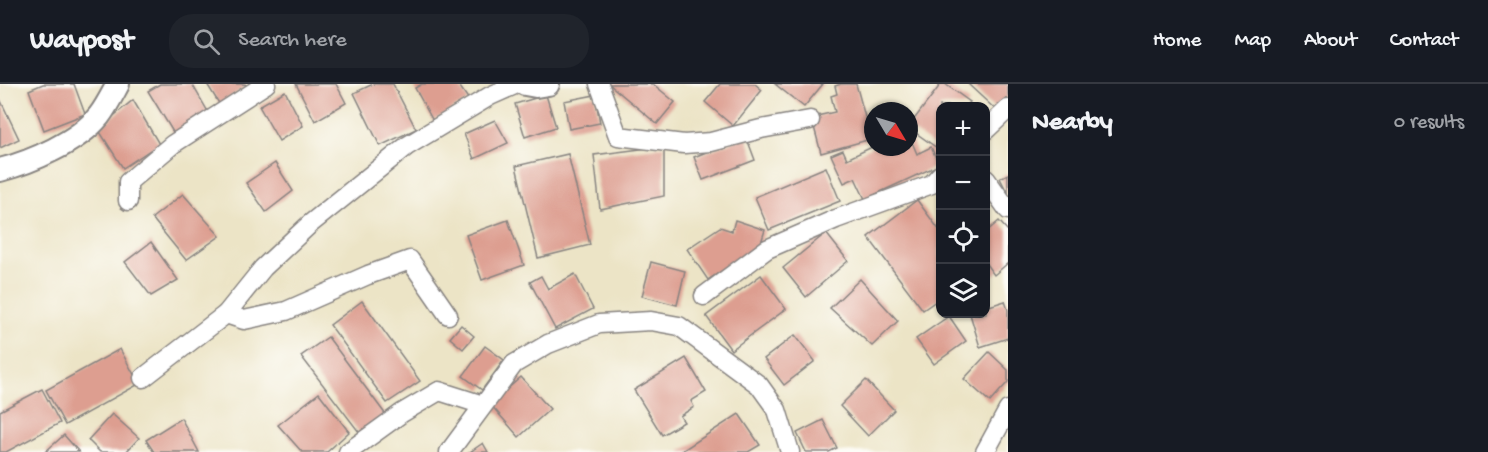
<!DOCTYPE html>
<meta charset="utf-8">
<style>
body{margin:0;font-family:"Gochi Hand",sans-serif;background:#20242c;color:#f1f3f6}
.controls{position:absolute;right:18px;top:18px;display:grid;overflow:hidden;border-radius:12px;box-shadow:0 2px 4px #0004}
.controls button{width:54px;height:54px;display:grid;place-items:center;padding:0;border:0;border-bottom:2px solid #363941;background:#171b24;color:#f1f3f6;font:30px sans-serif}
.compass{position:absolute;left:864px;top:18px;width:54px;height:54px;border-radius:50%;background:#171b24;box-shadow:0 2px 4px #0004;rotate:128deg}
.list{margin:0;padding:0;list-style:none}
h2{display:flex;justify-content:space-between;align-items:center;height:78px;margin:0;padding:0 24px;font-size:26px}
h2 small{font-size:20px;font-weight:400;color:#9ea1a6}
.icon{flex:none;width:33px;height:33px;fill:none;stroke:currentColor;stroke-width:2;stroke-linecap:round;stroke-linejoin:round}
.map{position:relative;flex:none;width:1008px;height:368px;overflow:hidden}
header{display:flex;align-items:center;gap:36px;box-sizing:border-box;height:84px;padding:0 30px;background:#171b24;border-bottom:2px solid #363941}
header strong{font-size:28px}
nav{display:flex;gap:33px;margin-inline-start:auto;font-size:21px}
.search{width:420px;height:54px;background:#20242c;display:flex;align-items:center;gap:15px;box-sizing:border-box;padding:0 21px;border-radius:24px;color:#9ea1a6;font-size:22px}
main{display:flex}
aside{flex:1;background:#171b24}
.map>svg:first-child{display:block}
.building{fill:#dd9e90}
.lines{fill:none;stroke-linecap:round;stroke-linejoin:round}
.minor-casing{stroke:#878380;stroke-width:21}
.tertiary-casing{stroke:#878380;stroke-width:26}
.minor{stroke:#fff;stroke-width:18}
.tertiary{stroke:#fff;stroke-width:22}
</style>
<header>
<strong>Waypost</strong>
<div class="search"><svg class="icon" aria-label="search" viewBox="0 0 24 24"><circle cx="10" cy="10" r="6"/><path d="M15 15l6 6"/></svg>Search here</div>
<nav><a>Home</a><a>Map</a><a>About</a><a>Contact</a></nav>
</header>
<main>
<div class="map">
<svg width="1008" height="368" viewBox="0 0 1008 368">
<rect width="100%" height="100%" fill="#fdfcf7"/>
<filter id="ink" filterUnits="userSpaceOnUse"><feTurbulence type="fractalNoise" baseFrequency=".0167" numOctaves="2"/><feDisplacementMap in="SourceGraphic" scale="12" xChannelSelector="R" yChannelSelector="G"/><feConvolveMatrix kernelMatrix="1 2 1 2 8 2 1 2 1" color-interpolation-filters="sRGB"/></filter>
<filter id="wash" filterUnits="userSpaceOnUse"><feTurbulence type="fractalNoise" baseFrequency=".008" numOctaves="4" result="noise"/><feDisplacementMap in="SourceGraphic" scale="24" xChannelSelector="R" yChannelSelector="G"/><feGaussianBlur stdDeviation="1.35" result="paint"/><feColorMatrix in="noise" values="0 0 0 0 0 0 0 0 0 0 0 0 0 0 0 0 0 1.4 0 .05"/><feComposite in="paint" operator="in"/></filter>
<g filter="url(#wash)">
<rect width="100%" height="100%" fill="#ece4c6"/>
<g id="blocks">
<g class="building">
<path d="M43 0H74L85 30 44 46 29 6Z"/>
<path d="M160 0H192L211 33 176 53 148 7Z"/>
<path d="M207 0H245L246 2 220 21Z"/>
<path d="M296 0H336L346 19 315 37Z"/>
<path d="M373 0H393L416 45 380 62 354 9Z"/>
<path d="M422 0H458L469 16 433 37 415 4Z"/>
<path d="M609 0H653L675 18 657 40Z"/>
<path d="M720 0H755L762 6 733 42 705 18Z"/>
<path d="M775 0H823L804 23Z"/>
<path d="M841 0H856L871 55 821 69 813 39 817 32 835 28 831 12 837 10 835 2Z"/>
<path d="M941 0H945L970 18 967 22H940V59L937 64 909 44V42Z"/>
<path d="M968 0H1008V13L996 26Z"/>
<path d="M285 7 303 42 279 57 259 22Z"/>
<path d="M546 11 556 43 525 53 515 20Z"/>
<path d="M595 11 600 39 569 45 564 17Z"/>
<path d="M0 15 19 55 0 64Z"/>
<path d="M133 16 159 60 123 84 98 45Z"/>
<path d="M495 36 508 59 474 75 464 50Z"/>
<path d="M909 51 917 70 931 63 939 81 865 115 855 94 844 99 831 71 843 66 847 75 872 63H909Z"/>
<path d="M746 52 755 76 703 96 694 73Z"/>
<path d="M664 62V112L600 125 594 71Z"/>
<path d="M568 70 590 161 538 174 516 82Z"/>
<path d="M275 79 293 107 266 128 246 99Z"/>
<path d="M826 83 840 117 769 146 755 113Z"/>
<path d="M1008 90V110L1000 94Z"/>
<path d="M183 110 220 152 186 176 152 134Z"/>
<path d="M917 116 940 147V214L923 226 868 153Z"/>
<path d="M508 136 524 181 482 196 466 151Z"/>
<path d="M735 136 765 146 760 162 708 196 687 165 720 143 732 147Z"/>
<path d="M999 137 1008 147V179L994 191 986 180V148Z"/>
<path d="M826 149 848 177 806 213 783 184Z"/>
<path d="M151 158 178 196 151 212 125 178Z"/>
<path d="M651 178 685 187 677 221 642 212Z"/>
<path d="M575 190 593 225 555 245 530 198 541 192 548 205Z"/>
<path d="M761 191 786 225 731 266 706 232Z"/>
<path d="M860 195 898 237 872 262 830 224Z"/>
<path d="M362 217 420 297 387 319 330 241Z"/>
<path d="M1005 217 1008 226V254L980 263 970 230H986V223Z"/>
<path d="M949 232 966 257 934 280 916 255Z"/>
<path d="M461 241 474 252 463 265 450 254Z"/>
<path d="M795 251 815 277 784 301 764 275Z"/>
<path d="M328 253 386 331 362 352 301 272Z"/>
<path d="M485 262 504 276 482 306 463 292Z"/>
<path d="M120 265 139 300 65 341 46 306Z"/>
<path d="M989 268 1008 286V298L990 318 964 295Z"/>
<path d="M686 274 706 308 691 317 694 323 680 332 684 338 662 351 634 306Z"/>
<path d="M521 293 550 325 519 353 490 320Z"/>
<path d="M866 296 894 326 868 352 840 322Z"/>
<path d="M42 305 60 339 6 368H0V327Z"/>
<path d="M319 309 349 348 327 368H302L278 341Z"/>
<path d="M112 330 139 354 126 368H100L88 356Z"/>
<path d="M739 330 760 361 748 368H680Z"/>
<path d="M181 334 199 368H154L146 356Z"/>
<path d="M823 336 837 364 829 368H806L797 349Z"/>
<path d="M64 351 79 368H45Z"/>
<path d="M483 359 488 368H470Z"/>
</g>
</g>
</g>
<g filter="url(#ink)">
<use href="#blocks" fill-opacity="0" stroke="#878380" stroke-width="1.5"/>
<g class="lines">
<defs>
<g id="minor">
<path d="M599 0 618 52 684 60 711 58 761 45 810 36"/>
<path d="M986 46 1008 25"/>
<path d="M986 95 1008 126"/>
<path d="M128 117V98L173 60 266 0"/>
<path d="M704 212 767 165 836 135 932 100 940 91"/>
<path d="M226 230 244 236 286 227 368 191 410 176 448 231"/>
<path d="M143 294 226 230 263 184 310 140 407 62 490 12 517 0"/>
<path d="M348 368 402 329 439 307 483 321"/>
<path d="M449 368 514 280 548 260 599 240 651 237 679 242 759 301 777 326 790 368"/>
<path d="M985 368 1008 326"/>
</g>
<g id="tertiary">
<path d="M525 0 536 2 548 0"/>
<path d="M0 86C31 78 78 58 99 32 106 23 112 11 118 0"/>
</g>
</defs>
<use href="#minor" class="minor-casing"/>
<use href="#tertiary" class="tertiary-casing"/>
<use href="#minor" class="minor"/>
<use href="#tertiary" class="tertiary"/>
</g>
</g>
</svg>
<div class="controls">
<button>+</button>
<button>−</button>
<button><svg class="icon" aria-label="locate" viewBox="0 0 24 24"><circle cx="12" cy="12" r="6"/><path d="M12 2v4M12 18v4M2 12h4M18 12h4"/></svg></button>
<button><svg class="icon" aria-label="layers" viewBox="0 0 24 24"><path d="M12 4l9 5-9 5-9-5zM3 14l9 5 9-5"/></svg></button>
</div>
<svg class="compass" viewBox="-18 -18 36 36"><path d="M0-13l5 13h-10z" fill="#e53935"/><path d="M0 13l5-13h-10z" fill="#9ea1a6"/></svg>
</div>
<aside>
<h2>Nearby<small>0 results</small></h2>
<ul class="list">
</ul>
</aside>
</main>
